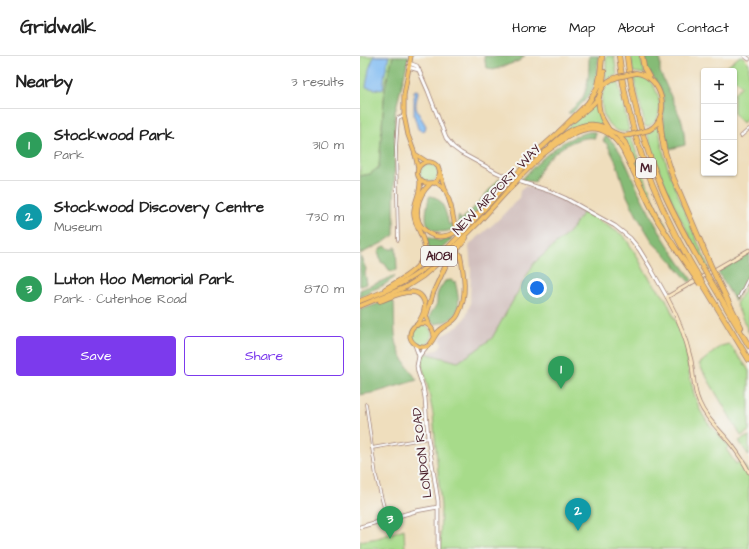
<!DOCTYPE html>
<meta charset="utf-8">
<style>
body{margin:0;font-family:"Architects Daughter",sans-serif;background:#f6f6f6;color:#222}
.controls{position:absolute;right:12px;top:12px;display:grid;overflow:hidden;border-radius:4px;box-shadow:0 1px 3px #0004}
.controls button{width:36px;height:36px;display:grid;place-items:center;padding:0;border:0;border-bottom:1px solid #e0e0e0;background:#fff;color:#222;font:20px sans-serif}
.you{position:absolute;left:177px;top:232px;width:14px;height:14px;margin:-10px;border:3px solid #fff;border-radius:50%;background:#1a73e8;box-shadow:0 0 0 6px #1a73e833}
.badge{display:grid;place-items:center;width:26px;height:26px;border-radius:50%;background:#7c3aed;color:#fff;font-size:13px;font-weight:700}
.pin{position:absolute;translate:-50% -33px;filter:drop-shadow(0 1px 2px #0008)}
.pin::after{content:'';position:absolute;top:21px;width:14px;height:12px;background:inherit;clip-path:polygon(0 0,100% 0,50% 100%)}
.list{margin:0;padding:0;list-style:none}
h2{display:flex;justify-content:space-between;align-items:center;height:52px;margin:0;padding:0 16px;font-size:17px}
h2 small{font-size:13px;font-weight:400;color:#767676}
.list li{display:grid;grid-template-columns:26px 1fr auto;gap:12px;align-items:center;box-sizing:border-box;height:72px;padding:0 16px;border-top:1px solid #e0e0e0}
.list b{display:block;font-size:15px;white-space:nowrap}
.list p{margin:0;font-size:13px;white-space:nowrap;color:#767676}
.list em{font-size:13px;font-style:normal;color:#767676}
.actions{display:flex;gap:8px;padding:12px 16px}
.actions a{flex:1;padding:9px 0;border:1px solid #7c3aed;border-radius:4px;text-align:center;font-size:14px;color:#7c3aed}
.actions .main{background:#7c3aed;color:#fff}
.icon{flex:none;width:22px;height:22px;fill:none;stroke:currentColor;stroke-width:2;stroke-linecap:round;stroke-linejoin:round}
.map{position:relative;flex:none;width:389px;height:493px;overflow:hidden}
header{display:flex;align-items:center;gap:24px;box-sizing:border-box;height:56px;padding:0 20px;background:#fff;border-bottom:1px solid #e0e0e0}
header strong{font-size:19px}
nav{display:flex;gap:22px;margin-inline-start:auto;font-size:14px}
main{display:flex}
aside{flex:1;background:#fff}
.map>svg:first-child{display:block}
.industrial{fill:#d1bfbd}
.green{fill:#a7db8a;stroke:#787d5a}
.forest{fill:#85bb76;stroke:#686d50}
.water{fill:#81bcf3;stroke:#666e8f}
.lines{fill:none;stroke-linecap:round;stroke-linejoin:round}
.minor-casing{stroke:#9c7e74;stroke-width:3.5}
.tertiary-casing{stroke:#9c7e74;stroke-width:4.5}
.secondary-casing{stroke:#9c7e74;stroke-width:4.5}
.primary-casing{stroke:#9c7e74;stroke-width:5}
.trunk-casing{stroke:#9c7e74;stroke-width:5.5}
.motorway-casing{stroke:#9c7e74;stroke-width:6}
.minor{stroke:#fff;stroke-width:2}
.tertiary{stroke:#fff;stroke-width:3}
.secondary{stroke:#fae7c3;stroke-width:3}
.primary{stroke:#f3c26a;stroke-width:3.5}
.trunk{stroke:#f3c26a;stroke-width:4}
.motorway{stroke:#f3c26a;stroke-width:4.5}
.trunk-bridge-casing{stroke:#9c7e74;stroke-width:5.5;stroke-linecap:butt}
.motorway-bridge-casing{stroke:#9c7e74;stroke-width:6;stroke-linecap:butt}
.trunk-bridge{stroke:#f3c26a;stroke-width:4}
.motorway-bridge{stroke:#f3c26a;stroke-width:4.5}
.labels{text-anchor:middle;stroke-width:4;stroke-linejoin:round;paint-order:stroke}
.shield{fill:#f6f6f2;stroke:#7e6067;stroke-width:1}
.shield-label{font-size:12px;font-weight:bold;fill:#4a1f2b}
.street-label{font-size:13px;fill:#4a1f2b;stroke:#f6f6f2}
</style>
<header>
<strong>Gridwalk</strong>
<nav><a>Home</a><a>Map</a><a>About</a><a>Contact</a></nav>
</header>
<main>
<aside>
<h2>Nearby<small>3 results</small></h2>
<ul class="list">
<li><span class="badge" style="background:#2e9e5b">1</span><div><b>Stockwood Park</b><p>Park</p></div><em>310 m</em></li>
<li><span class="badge" style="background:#0f9aa8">2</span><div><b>Stockwood Discovery Centre</b><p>Museum</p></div><em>730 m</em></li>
<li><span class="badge" style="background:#2e9e5b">3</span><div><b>Luton Hoo Memorial Park</b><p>Park · Cutenhoe Road</p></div><em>870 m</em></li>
</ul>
<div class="actions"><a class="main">Save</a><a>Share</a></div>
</aside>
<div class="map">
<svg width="389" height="493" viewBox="0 0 389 493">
<rect width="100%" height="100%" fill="#f6f6f2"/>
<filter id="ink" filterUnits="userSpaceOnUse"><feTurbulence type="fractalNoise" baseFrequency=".025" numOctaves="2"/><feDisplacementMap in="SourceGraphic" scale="8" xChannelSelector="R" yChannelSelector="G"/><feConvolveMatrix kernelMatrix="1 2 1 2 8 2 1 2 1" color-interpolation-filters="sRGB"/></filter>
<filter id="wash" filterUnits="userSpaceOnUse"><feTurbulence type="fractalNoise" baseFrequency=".012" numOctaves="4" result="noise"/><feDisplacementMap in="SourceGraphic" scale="16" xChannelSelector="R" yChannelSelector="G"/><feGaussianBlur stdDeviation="0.9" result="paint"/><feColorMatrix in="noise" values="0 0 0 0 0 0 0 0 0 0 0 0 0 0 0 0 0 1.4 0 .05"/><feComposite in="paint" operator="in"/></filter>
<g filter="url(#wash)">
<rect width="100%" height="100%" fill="#efdebd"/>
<path class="industrial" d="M165 130 178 133 207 145 224 155 218 169 174 207 132 282 115 295 98 306 65 297 77 294 82 288 80 284 82 280 97 271 104 264 108 255 110 249 111 213 109 191 111 187 137 165 159 142 160 135Z"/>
<g class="green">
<path d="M0 0H33L25 31 19 111 10 118 0 120Z"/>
<path d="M246 0H254L257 19 250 22 245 26 246 13Z"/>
<path d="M271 0H280L285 18 273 16Z"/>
<path d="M380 0H382L389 7V60C385 62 386 64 383 67L374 57V37L382 30 374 22V15H367L364 13Z"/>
<path d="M277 21C282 21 286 22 289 25 298 32 303 52 297 63 294 67 291 69 287 71L285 70 274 22Z"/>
<path d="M258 25 269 74 267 75 268 76C262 76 257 76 253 72 241 64 237 37 249 28 252 26 255 25 258 25Z"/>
<path d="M237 45 239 58 244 69 211 72 205 76 188 89Z"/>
<path d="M299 68C300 90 307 111 315 131 326 159 338 187 350 214L349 215C323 171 301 126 287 77L295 72Z"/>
<path d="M261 81H271C278 101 284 121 292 140 300 158 309 176 318 193L297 159 280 125 266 88Z"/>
<circle cx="69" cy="117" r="9"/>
<path d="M224 155 264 180 277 200 284 214 292 226 306 243 326 288 329 316 334 338 340 354 347 366 369 390 366 393 376 408 381 405 389 418V493H80L81 451 73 358 67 327 61 306 65 297 98 306 115 295 132 282 174 207 206 179 213 171Z"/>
<path d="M389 225V277L376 248Z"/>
<circle cx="62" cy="279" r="10"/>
<path d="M369 288 386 310 389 315V375L381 380 339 308 361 290Z"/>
<path d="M389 380V400L379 385Z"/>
<path d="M44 473 45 493H0V485L18 482Z"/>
</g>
<g class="forest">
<path d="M33 0H49L35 56 34 179 24 186 0 198V120L10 118 19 111 25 31Z"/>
<path d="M124 0H165L159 5 133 14 126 11Z"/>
<path d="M229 0H239C237 12 237 27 230 38 225 45 218 51 212 57H208C212 52 220 47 223 41 229 28 229 14 229 0Z"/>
<path d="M284 0H300V16L322 65 324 77 325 89 310 93 304 76 303 38 299 29 287 13Z"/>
<path d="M229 76H235V82C216 79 194 95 183 109 180 114 177 121 175 126L161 124C180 104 201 82 229 76Z"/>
<path d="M246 80C262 92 268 113 276 130 279 137 283 145 287 152 299 177 316 202 333 224L329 226 317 212 313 206 294 188 277 160 267 140 256 106 247 88 243 85Z"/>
<path d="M139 123 145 124C139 131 133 138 127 145 115 157 96 180 76 175 61 172 67 152 69 141L70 140C84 141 86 159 89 169L92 166 93 170 98 169V162L99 160 101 164 111 155Z"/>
<path d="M67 181 80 185 92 182C87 190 79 195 70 195 68 191 68 186 67 181Z"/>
<path d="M25 190 27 191 30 193H34L35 191H36L37 214 33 215 29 214 25 208 21 206 18 195 21 192Z"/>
<path d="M389 197V217L375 245 358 216Z"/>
<path d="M0 199 6 213 5 217 7 228 0 230Z"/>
<path d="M34 220 35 221 24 229 10 235V237L0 241V234Z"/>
<path d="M91 224 94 226 95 225C100 247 104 264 75 268 62 262 76 254 77 246 77 244 77 242 77 240 78 234 82 230 85 225Z"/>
<path d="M29 244 34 246C35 260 33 278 38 292 42 304 50 314 57 324L17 336 0 339V254Z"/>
</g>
<g class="water">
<path d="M14 0H29L25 17 23 33 22 34 9 32 6 31 9 13Z"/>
<path d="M56 34 58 35C58 40 55 46 56 52 58 58 63 64 66 70L65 74C62 75 61 75 58 73L54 59V35Z"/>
</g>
</g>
<g filter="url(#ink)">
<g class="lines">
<defs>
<g id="minor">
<path d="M381 80 389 73"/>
<path d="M38 184 36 92 38 62 44 59"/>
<path d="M379 241 389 221"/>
<path d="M6 348 16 420 27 463"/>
<path d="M12 392 68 382"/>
</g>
<g id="tertiary">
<path d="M385 0 389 3"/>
<path d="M49 7 57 10 68 35 86 82 93 91 101 97 136 116 149 122 189 135 205 142 255 170 270 182 279 193 290 211 307 241"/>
<path d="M48 11 59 14"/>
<path d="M55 289 59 300 57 310 58 316 63 331 65 342 68 382 78 445V493"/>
<path d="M59 300 67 290"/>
<path d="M0 471 56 455 78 451"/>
</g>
<path id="secondary" d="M389 194 307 241C318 261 326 283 331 304 334 319 333 333 339 346 346 363 360 374 371 388 378 397 384 406 389 416"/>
<g id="primary">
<path d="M51 0 44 39V59L48 79 55 98 58 112"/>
<path d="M55 98 66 105"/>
<path d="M74 127 78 123 80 116"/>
<path d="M86 135C83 132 80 128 76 127 69 126 64 130 59 122 52 110 69 99 78 111L91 150 95 170"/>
<path d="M74 280C73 262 49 264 50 281 51 285 54 288 58 290 72 296 72 280 80 274 87 268 94 267 98 259 108 240 104 218 100 198"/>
</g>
<g id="trunk">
<path d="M276 17C303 20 312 61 289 74"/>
<path d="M214 64 233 48 239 41"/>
<path d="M249 74C247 70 244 66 242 62 235 46 238 26 258 21"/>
<path d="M191 90C204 77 224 63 244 71 254 76 258 81 270 79"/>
<path d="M156 119 181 92 201 74"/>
<path d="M161 120 186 95"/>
<path d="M70 128C57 140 50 164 67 176 72 180 79 181 85 180 98 178 108 165 118 157"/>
<path d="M25 233C43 222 72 209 63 184 60 175 54 166 54 157 54 145 62 136 60 124"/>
<path d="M0 245C20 237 40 230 58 217 73 207 85 195 97 182 114 164 131 146 147 128"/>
<path d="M20 245C29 242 40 236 50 236 61 235 67 245 64 255 63 260 60 264 57 269"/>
<path d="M0 250 46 231 63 220 78 207 120 165 152 130"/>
<path d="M69 269 66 260 73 237 85 211 106 182"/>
</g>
<g id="motorway">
<path d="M259 0C268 77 297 150 336 216"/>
<path d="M267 0C272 44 284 89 301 130 313 159 328 185 343 212"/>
<path d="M282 0 284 12 289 21"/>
<path d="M242 32 244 16"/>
<path d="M300 63 302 81 304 93 313 121 350 208"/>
<path d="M199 76 228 47 234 38 238 30 240 20 242 0"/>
<path d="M258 79 265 87 272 106"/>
<path d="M184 97C210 78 239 54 263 94L298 165 316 193 333 218"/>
<path d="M356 221 381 271"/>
<path d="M350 224 389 290"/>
<path d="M343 228 389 304"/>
</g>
</defs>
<use href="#minor" class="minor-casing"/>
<use href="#tertiary" class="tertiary-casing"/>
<use href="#secondary" class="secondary-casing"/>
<use href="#primary" class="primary-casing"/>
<use href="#trunk" class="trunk-casing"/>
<use href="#motorway" class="motorway-casing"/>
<use href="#minor" class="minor"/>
<use href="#tertiary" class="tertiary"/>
<use href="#secondary" class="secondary"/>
<use href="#primary" class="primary"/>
<use href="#trunk" class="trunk"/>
<use href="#motorway" class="motorway"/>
<defs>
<g id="trunk-bridge">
<path d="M258 21 276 17"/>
<path d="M270 79 289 74"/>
<path d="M147 128 156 119"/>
<path d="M152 130 161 120"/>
</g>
<g id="motorway-bridge">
<path d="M350 208 356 221"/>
<path d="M343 212 350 224"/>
<path d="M336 216 343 228"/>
<path d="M333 218 340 228"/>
</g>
</defs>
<use href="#trunk-bridge" class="trunk-bridge-casing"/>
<use href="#motorway-bridge" class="motorway-bridge-casing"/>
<use href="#trunk-bridge" class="trunk-bridge"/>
<use href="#motorway-bridge" class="motorway-bridge"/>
</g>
</g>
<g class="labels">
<g class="shield">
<rect x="276" y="102" width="20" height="20" rx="3"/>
<rect x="61" y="190" width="36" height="20" rx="3"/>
</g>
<g class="shield-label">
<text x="286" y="116">M1</text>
<text x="79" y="204">A1081</text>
</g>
<g class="street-label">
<text transform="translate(136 133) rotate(-46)" y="5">NEW AIRPORT WAY</text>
<text transform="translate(61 397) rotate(-97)" y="5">LONDON ROAD</text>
</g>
</g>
</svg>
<div class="controls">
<button>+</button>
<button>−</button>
<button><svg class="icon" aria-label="layers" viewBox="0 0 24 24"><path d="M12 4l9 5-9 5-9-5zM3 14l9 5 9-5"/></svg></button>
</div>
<div class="you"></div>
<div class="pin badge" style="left:201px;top:333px;background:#2e9e5b">1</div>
<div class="pin badge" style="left:218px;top:475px;background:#0f9aa8">2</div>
<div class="pin badge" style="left:30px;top:483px;background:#2e9e5b">3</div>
</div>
</main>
